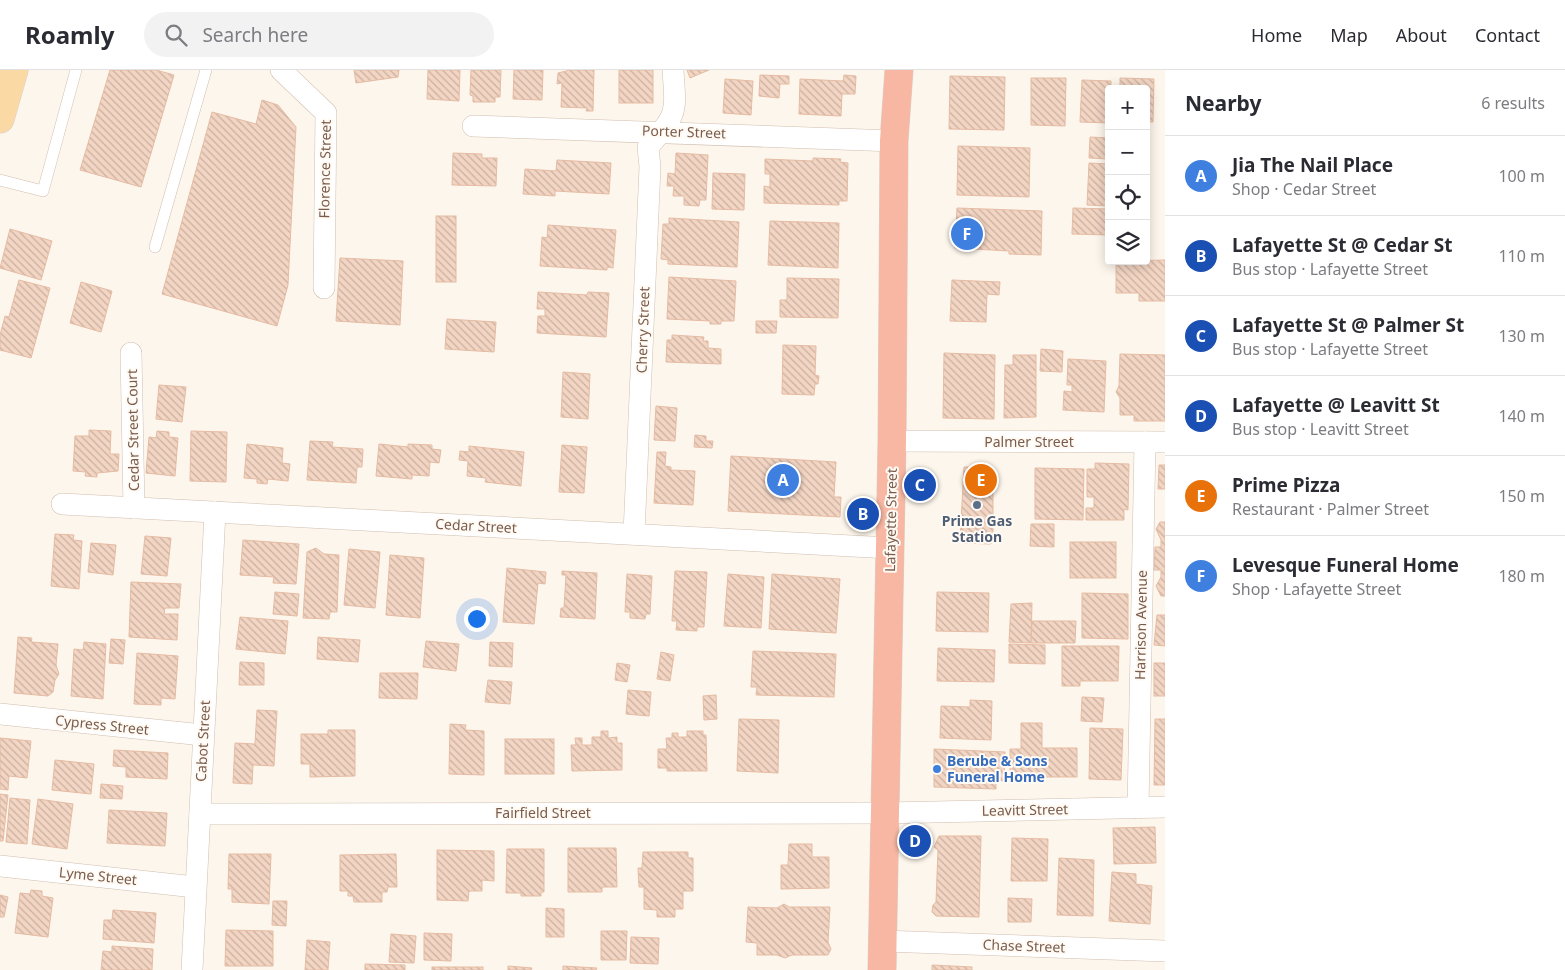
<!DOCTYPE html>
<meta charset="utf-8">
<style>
body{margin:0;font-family:"Noto Sans",sans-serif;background:#f2f2f3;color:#2b2b33}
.controls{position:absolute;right:15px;top:15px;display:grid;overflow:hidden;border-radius:5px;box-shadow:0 2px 12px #0003}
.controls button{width:45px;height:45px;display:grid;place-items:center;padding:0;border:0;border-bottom:1px solid #e1e1e2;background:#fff;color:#2b2b33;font:25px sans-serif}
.you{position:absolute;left:476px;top:548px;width:18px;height:18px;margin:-12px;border:4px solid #fff;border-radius:50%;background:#1a73e8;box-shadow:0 0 0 8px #1a73e833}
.badge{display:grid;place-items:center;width:32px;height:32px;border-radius:50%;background:#db2777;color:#fff;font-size:16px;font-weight:700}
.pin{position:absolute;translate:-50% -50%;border:2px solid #fff;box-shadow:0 1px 5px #0006}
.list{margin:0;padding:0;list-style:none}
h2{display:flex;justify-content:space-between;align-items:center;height:65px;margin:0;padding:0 20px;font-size:21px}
h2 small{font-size:16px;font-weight:400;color:#7c7c81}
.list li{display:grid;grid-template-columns:32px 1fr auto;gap:15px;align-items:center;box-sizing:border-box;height:80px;padding:0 20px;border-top:1px solid #e1e1e2}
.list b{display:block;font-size:19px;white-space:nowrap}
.list p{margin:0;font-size:16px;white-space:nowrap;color:#7c7c81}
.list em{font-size:16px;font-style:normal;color:#7c7c81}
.icon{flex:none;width:28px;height:28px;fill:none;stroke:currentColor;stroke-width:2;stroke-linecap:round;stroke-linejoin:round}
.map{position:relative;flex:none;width:1165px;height:900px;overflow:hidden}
header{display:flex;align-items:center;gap:30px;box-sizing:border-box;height:70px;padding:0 25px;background:#fff;border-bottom:1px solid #e1e1e2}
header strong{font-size:24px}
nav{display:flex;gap:28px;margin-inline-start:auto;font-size:18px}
.search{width:350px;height:45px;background:#f2f2f3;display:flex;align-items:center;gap:12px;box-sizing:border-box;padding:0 18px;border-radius:28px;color:#7c7c81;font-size:19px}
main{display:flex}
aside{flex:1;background:#fff}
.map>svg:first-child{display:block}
.building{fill:url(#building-back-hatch);stroke:#e6bba3}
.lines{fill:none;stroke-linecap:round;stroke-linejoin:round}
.lane-casing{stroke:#d1beb0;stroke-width:12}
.street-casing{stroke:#d1beb0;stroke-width:22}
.primary-casing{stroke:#dad1cd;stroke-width:29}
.highway-casing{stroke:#dad1cd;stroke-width:29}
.lane{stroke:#fff;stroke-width:11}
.street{stroke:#fff;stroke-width:21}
.primary{stroke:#fbd9a5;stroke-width:28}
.highway{stroke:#f7b7a3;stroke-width:28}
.service-dot{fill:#5c6f8a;stroke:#fffaf3;stroke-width:2}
.shop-dot{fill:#3f7fe0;stroke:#fffaf3;stroke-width:2}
.labels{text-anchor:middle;stroke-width:4;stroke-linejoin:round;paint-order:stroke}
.street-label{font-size:14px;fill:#7a5c4d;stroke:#fffaf3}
.service-label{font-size:14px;font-weight:bold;fill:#4e5e75;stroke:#fffaf3}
.shop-label{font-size:14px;font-weight:bold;fill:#366cbe;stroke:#fffaf3;text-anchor:start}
</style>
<header>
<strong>Roamly</strong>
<div class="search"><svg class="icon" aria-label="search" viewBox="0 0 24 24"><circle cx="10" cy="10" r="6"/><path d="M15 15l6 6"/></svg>Search here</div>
<nav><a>Home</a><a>Map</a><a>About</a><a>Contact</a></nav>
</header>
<main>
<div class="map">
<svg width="1165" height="900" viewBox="0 0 1165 900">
<defs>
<pattern id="building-back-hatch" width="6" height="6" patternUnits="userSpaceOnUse" patternTransform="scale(1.25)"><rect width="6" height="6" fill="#f3d5c3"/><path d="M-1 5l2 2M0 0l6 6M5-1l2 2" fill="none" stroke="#cab0a1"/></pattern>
</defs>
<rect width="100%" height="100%" fill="#fdf6ec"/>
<g class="building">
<path d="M110 0H156L174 5 141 117 80 100Z"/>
<path d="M354 0H399L398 7 356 13Z"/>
<path d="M428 0H460L459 31 427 29Z"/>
<path d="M471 0H501L500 27H495V32H473V26L470 25Z"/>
<path d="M514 0H543L542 30 513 29Z"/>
<path d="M570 0H594L593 41H586L587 38 561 37 562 13 557 14 558 3Z"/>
<rect x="619" y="0" width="34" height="33"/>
<path d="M687 0H709L690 8Z"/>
<path d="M760 5 789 6V14H780L779 28 759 26Z"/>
<path d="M844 5 856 6 855 24H842L841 46 799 44 800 9 843 11Z"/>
<path d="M950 6 1005 7 1004 60 949 59Z"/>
<path d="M1031 8H1066L1065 56 1031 55Z"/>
<path d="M1120 8 1154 9 1153 52H1146V19H1120Z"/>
<path d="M725 9 753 11 751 45 723 43Z"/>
<path d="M1082 10 1111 11V19H1109V53L1080 52Z"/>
<path d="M262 30 278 35 296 57 288 215 277 256 162 224 212 42 256 54Z"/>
<path d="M1090 67 1109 68V89L1089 88Z"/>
<path d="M958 76 1030 78 1029 127 957 125Z"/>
<path d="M453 83 482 84V88H497L496 116 452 115Z"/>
<path d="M676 83 708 85 706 130H700L699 136 684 135V126H673L674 116H667L668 103 675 104Z"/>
<path d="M813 88 841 89 840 92 848 93 847 131H839V135L764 133V116L770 117V104H765V89L813 91Z"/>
<path d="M557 90 611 93 609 124 555 121V126L523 124 525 99 556 101Z"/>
<path d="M1089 93 1109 94V136L1087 135Z"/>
<path d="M713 103 745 104 744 140 712 139Z"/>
<path d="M957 138 1042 141 1041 185 1009 184V181L955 178Z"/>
<path d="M1073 138 1109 139V165L1072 164Z"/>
<rect x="436" y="146" width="20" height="66"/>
<path d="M669 148 739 152 737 197 668 194V190L661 189 663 154H669Z"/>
<path d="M770 151 839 153 838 198 768 195Z"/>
<path d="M548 155 616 160 613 198 607 197V200L540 196 542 167 547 168Z"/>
<path d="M10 159 52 171 41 210 0 198Z"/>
<path d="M340 188 403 191 400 255 336 251Z"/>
<path d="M1165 190V231H1139V223H1116V191Z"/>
<path d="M669 207 736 211 734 251H721V254H710V251L667 249Z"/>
<path d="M787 208 839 209 838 248 780 247V230H787Z"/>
<path d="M19 210 50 218 31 288 0 280V265L5 246 9 247Z"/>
<path d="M952 210 1000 212 999 225 987 224 986 252 950 251Z"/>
<path d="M81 212 112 221 101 262 70 253Z"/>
<path d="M538 222 587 225 588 222 609 223 606 267 537 263 538 246H545V239H537Z"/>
<path d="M447 249 496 252 494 282 445 279Z"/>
<path d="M756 251H777L776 263H756Z"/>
<path d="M672 265 704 267 703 271H708V278L721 279V294L666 292 667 270H672Z"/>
<path d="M783 275 816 276 815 305 819 306 818 314H815L814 325 782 324Z"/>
<path d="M1041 279 1063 281 1062 302 1040 301Z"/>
<path d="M944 283 995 285 994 349 943 348Z"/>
<path d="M1120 284 1165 285V351H1134V345H1120V328L1116 322 1119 316Z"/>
<path d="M1013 285H1036V347L1004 348 1005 295H1013Z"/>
<path d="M1068 289 1106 291 1104 342 1063 340 1064 321 1072 322V315H1067Z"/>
<path d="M563 302 590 304 588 349 561 347Z"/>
<path d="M159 315 186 317 182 352 156 349Z"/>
<path d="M656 336 677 338 675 371 654 370Z"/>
<path d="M89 360 111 361 110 384H119L118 401 97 403V407L85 406 86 402 73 401 75 366H89Z"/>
<path d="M157 361 169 362V367L178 368 175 406 146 403 149 367 156 368Z"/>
<path d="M191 361 227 362 226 412 190 411Z"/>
<path d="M695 365 706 366V371H713L712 378 694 377Z"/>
<path d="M310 371 333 372 332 377 363 379 362 397H357L356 413 307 410Z"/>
<path d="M247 374 283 378 282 393 290 394 288 411 268 409 267 414 257 413V409L244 408Z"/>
<path d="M379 374 408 377V374L432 375V379L441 380 439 393 430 392 429 406 412 405V409L376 406Z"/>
<path d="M562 375 587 377 584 423 559 422Z"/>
<path d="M469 376 524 382 521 416 485 412 486 408 467 406 468 391 459 390 460 381 469 382Z"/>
<path d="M657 382H666L665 396 671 397V400L695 401 693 435 654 433Z"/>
<path d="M731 386 836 392 834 427H841L840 447 728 441Z"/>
<path d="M1095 393 1129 394 1128 440 1124 439V450H1086V438H1094V427H1087V399H1095Z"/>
<path d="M1159 395H1165V419H1158Z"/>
<path d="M964 397 993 398V472L990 474 963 473 960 470Z"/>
<path d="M1035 398 1084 399 1083 450 1035 449Z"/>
<path d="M1160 452H1165V526H1161L1156 516 1161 507V500H1154L1155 477H1161V470L1156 459Z"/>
<path d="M1031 454H1054V477L1030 476Z"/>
<path d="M55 464 74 465 73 470 82 471 79 519 51 516Z"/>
<path d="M145 466 171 468 167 506 141 504Z"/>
<path d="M243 470 299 474 296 514 273 513 274 507 240 505Z"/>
<rect x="1070" y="472" width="46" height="36"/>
<path d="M91 473 116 475 113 505 88 502Z"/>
<path d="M316 478 324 484 339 485 337 542H330L329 549 303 548 307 482Z"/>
<path d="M349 479 380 482 375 538 344 535Z"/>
<path d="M390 485 424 488 420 548 386 545Z"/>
<path d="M507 498 546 502 545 514 538 513 534 554 503 552Z"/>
<path d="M562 501 597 503 595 549 560 547 561 538H564L566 505H562Z"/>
<path d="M675 501 707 502 704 557H697V561L676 560 677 551H672Z"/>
<path d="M627 504 652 506 650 544H646L645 549 630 548V542H625Z"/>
<path d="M728 504 764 507 761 558 724 556Z"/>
<path d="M772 504 840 509 836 563 769 559Z"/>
<path d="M131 512 181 514 179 538H165L164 544H178L177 570 129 567Z"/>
<path d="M275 522 299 524 297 546 273 544Z"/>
<path d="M937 522 989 523 988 562 936 561Z"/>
<path d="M1082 523 1128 524V569L1082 568Z"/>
<path d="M1032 533 1031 573 1009 572 1011 534Z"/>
<path d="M1157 545H1165V576L1154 575Z"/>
<path d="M240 547 288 551 285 584 236 579Z"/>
<path d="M1032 551H1076L1075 573H1031Z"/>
<path d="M18 567 32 568 31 572 58 574 56 595 59 604 55 610 53 622 48 626 14 623Z"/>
<path d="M318 567 360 570 358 592 317 589Z"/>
<path d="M111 569 125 570 123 594 109 593Z"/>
<path d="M426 571 459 574 456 601 423 597Z"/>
<path d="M84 572 106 574 103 629 71 626 74 579 83 580Z"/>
<path d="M490 572 513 573 512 597 489 596Z"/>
<path d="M1009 574 1045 575V594L1009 593Z"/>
<path d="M1062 576H1119L1118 611H1080V616H1062Z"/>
<path d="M938 578 995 580 994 612 937 611Z"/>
<path d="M753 581 836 584 834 627 756 625 757 617H751Z"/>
<path d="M661 582 674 585 670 611 657 609Z"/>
<path d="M137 583 178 586 175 629 161 628V635L134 634Z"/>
<path d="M240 592 264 593V615H239Z"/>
<path d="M617 593 630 595 627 612 615 610Z"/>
<rect x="1154" y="593" width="11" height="33"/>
<path d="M380 603H418L417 629 379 628Z"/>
<path d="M488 610 512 612 510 634 485 632Z"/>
<path d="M628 620 651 622 649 646 626 644Z"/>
<path d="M716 625 717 649 704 650 703 626Z"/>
<path d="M1082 627 1104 628 1102 652 1081 651Z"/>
<path d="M970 630 992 631 991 670 940 668 941 636 970 637Z"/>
<path d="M257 640 277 641 274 696 253 695 252 714 233 713 235 673 255 674Z"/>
<path d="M739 649 779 650 778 703 737 701Z"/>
<path d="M1155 649H1165V715H1154Z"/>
<path d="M1021 653H1042V678H1077V707H1010V679H1021Z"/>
<path d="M450 654 466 655 465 660 484 661V705L449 704Z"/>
<path d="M1090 658 1123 659 1121 710 1089 709Z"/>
<path d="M328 660H355V706L310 707V694H301V664H328Z"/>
<path d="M601 661H608V668L617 667V673H622V700L572 701 571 675H576L575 668H582V675H592V667H601Z"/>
<path d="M687 661H703V665H706L707 701H667V698H658V679H667L666 668H672V663H678V667H687Z"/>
<path d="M0 668 31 671 27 708 9 706 8 720 0 719Z"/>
<rect x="505" y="669" width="49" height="35"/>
<path d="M934 679 1005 682 1004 711 996 710V719L934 717Z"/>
<path d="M114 680 168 683 167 709 126 707V697L113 696Z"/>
<path d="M55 690 94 694 91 724 52 720Z"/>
<path d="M101 714 123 716 122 729 100 728Z"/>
<path d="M0 724 8 725 3 771H0Z"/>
<path d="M10 728 30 730 27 774 6 772Z"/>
<path d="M38 729 73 734 67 779 32 774Z"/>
<path d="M109 740 167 743 165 776 107 773Z"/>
<path d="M1155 757 1156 793 1114 794 1113 758Z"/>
<path d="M939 766H981L979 847 936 846 932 842 933 835 936 832 938 780 934 777Z"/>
<path d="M1012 768 1048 769 1047 811H1011Z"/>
<path d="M789 774H812V787H829V818L781 819V795H788Z"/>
<path d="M568 778H616L617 817H602V822H568Z"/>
<path d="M507 779H544V822H541V826H521V823H506Z"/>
<path d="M437 780 494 781V811L482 810V821H469L468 831 437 830Z"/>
<path d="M643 782H688V788H693V821H683V839H675V847H657V840L644 839V817H639L638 798H642Z"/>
<path d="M229 784H271L269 834 232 832V819H228Z"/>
<path d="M396 784 397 817H388L387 822H382V832H354L353 826H348V821H340V785Z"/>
<path d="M1059 788 1094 790 1093 846 1057 845Z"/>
<path d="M1112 802 1136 804V814L1152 816 1150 854 1109 851Z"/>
<path d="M31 820 42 821V826L53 828 48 867 15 863 20 823 30 824Z"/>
<path d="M0 825 8 827 4 847H0Z"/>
<path d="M1008 828 1032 829 1031 852H1008Z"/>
<path d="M273 831H287L286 856 272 855Z"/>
<path d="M784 834 789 837H830L828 872 831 879 828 885H792L785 888 777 885H757V873L746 872 748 837 777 838Z"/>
<path d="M546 838 564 839V867H546Z"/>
<path d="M113 840 156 843 154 873 103 869 104 850H112Z"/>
<path d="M226 860 273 861V896H225Z"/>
<path d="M601 861H627L626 890H601Z"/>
<path d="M424 863 452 864 451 891 424 890Z"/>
<path d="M391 864 416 866 414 893 389 892Z"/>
<path d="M631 867 659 868 658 894 630 893Z"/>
<path d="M307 870 330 872 328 900H305Z"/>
<path d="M112 876 153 879 152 900H101L103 881 112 882Z"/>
<path d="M365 894 405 895V900H365Z"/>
<path d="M932 895 972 897V900H932Z"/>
<path d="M508 896 532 898 531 900H508Z"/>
<path d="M563 896 597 898 596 900H563Z"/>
<rect x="432" y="897" width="51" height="3"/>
</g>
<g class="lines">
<defs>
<g id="lane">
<path d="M0 110 43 121 76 0"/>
<path d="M155 177 206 0"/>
</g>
<g id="street">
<path d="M281 0 326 43 324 218"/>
<path d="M473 56 894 71"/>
<path d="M131 283 134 438"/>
<path d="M892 371 1165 372"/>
<path d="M62 434 890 478"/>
<path d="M634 464 650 97 648 77C678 43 676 44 673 0"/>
<path d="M0 644 203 665"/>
<path d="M1138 738 1145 372"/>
<path d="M200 744 885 743 1165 737"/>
<path d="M0 796 195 817"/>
<path d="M883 871 1165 881"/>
<path d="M192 900 215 442"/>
</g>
<path id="primary" d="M0 49 14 0"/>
<path id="highway" d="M882 900 892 371 894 71 899 0"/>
</defs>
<use href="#lane" class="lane-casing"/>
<use href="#street" class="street-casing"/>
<use href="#primary" class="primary-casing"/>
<use href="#highway" class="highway-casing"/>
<use href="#lane" class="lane"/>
<use href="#street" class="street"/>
<use href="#primary" class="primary"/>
<use href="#highway" class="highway"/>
</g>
<circle class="service-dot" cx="977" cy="435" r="5"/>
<circle class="shop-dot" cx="937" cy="699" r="5"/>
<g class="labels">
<g class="street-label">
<text transform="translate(684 62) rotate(2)" y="5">Porter Street</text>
<text transform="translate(325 99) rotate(-89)" y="5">Florence Street</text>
<text transform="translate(643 260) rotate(-88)" y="5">Cherry Street</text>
<text transform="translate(133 360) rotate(-91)" y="5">Cedar Street Court</text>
<text x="1029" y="377">Palmer Street</text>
<text transform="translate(891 450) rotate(-89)" y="5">Lafayette Street</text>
<text transform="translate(476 456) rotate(3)" y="5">Cedar Street</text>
<text transform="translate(1141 555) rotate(-89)" y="5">Harrison Avenue</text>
<text transform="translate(102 655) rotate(6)" y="5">Cypress Street</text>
<text transform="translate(203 671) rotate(-87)" y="5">Cabot Street</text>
<text transform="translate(1025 740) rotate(-1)" y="5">Leavitt Street</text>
<text x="543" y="748">Fairfield Street</text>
<text transform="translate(98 806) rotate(6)" y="5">Lyme Street</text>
<text transform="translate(1024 876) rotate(2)" y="5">Chase Street</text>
</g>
<g class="service-label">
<text x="977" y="456">Prime Gas<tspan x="977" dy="16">Station</tspan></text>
</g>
<g class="shop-label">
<text x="947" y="696">Berube &amp; Sons<tspan x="947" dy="16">Funeral Home</tspan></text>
</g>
</g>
</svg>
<div class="controls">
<button>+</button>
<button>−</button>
<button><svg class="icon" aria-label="locate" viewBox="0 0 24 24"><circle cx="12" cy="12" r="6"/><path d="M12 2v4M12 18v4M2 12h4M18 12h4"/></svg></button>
<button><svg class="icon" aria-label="layers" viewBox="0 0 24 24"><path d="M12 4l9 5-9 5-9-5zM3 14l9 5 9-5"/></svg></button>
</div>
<div class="you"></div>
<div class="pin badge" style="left:783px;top:410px;background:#3f7fe0">A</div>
<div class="pin badge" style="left:863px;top:444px;background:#1a4fb4">B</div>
<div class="pin badge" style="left:920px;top:415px;background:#1a4fb4">C</div>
<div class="pin badge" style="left:915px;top:771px;background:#1a4fb4">D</div>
<div class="pin badge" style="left:981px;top:410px;background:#e8710a">E</div>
<div class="pin badge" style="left:967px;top:164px;background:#3f7fe0">F</div>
</div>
<aside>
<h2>Nearby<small>6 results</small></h2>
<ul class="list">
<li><span class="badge" style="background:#3f7fe0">A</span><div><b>Jia The Nail Place</b><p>Shop · Cedar Street</p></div><em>100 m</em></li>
<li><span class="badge" style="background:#1a4fb4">B</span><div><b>Lafayette St @ Cedar St</b><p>Bus stop · Lafayette Street</p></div><em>110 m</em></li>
<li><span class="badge" style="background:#1a4fb4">C</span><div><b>Lafayette St @ Palmer St</b><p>Bus stop · Lafayette Street</p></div><em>130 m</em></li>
<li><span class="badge" style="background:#1a4fb4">D</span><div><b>Lafayette @ Leavitt St</b><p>Bus stop · Leavitt Street</p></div><em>140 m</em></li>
<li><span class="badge" style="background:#e8710a">E</span><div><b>Prime Pizza</b><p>Restaurant · Palmer Street</p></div><em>150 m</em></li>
<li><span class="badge" style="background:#3f7fe0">F</span><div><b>Levesque Funeral Home</b><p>Shop · Lafayette Street</p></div><em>180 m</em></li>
</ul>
</aside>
</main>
